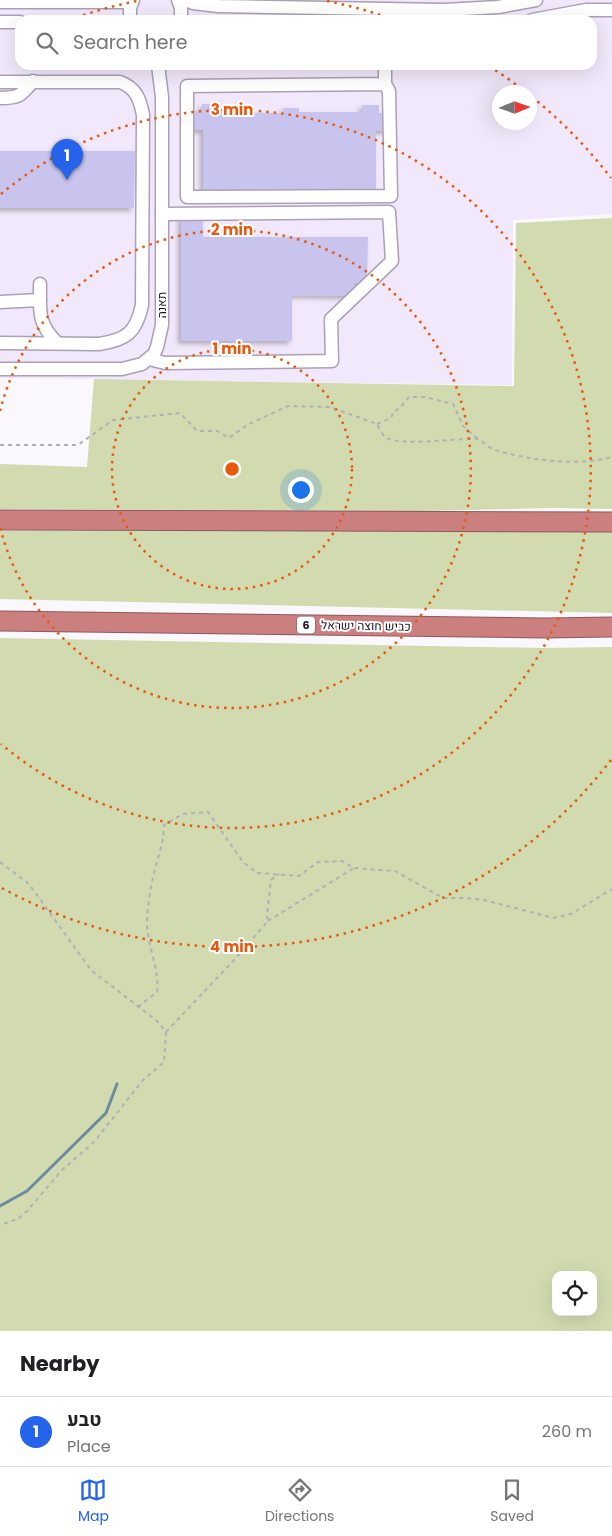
<!DOCTYPE html>
<meta charset="utf-8">
<style>
body{margin:0;font-family:Poppins,Heebo,sans-serif;background:#f6f6f6;color:#202124}
.controls{position:absolute;right:15px;bottom:15px;display:grid;overflow:hidden;border-radius:10px;box-shadow:0 5px 20px #0002}
.controls button{width:45px;height:45px;display:grid;place-items:center;padding:0;border:0;border-bottom:1px solid #e0e0e0;background:#fff;color:#202124;font:25px sans-serif}
.compass{position:absolute;left:492px;top:85px;width:45px;height:45px;border-radius:50%;background:#fff;box-shadow:0 5px 20px #0002;rotate:88deg}
.you{position:absolute;left:300px;top:489px;width:18px;height:18px;margin:-12px;border:4px solid #fff;border-radius:50%;background:#1a73e8;box-shadow:0 0 0 8px #1a73e833}
.badge{display:grid;place-items:center;width:32px;height:32px;border-radius:50%;background:#2563eb;color:#fff;font-size:16px;font-weight:700}
.pin{position:absolute;translate:-50% -41px;filter:drop-shadow(0 1px 2px #0008)}
.pin::after{content:'';position:absolute;top:26px;width:18px;height:15px;background:inherit;clip-path:polygon(0 0,100% 0,50% 100%)}
.list{margin:0;padding:0;list-style:none}
h2{display:flex;justify-content:space-between;align-items:center;height:65px;margin:0;padding:0 20px;font-size:21px}
h2 small{font-size:16px;font-weight:400;color:#757577}
.list li{display:grid;grid-template-columns:32px 1fr auto;gap:15px;align-items:center;box-sizing:border-box;height:70px;padding:0 20px;border-top:1px solid #e0e0e0}
.list b{display:block;font-size:19px;white-space:nowrap}
.list p{margin:0;font-size:16px;white-space:nowrap;color:#757577}
.list em{font-size:16px;font-style:normal;color:#757577}
.icon{flex:none;width:28px;height:28px;fill:none;stroke:currentColor;stroke-width:2;stroke-linecap:round;stroke-linejoin:round}
.map{position:relative;flex:none;width:612px;height:1331px;overflow:hidden}
.search{position:absolute;background:#fff;box-shadow:0 5px 20px #0002;left:15px;right:15px;top:15px;height:55px;display:flex;align-items:center;gap:12px;box-sizing:border-box;padding:0 18px;border-radius:15px;color:#757577;font-size:19px}
.sheet{height:135px;background:#fff}
nav{display:flex;justify-content:space-around;align-items:center;box-sizing:border-box;height:70px;border-top:1px solid #e0e0e0;background:#fff;font-size:14px;color:#757577}
nav a{display:grid;justify-items:center;gap:2px}
nav .on{color:#2563eb}
.map>svg:first-child{display:block}
.built{fill:#f2e8fb;fill-rule:evenodd}
.green{fill:#d2dbb0;fill-rule:evenodd}
.lines{fill:none;stroke-linecap:round;stroke-linejoin:round}
.stream{stroke:#6d8b9e;stroke-width:3}
.building{fill:#c9c4ee;filter:url(#shadow)}
.minor-casing{stroke:#ac9fb6;stroke-width:15}
.highway-casing{stroke:#8c595c;stroke-width:21}
.path{stroke:#b2b0b6;stroke-width:2;stroke-dasharray:4 4;stroke-linecap:butt}
.minor{stroke:#fff;stroke-width:12}
.highway{stroke:#cb7f7f;stroke-width:19}
.ring{fill:none;stroke:#e8590c;stroke-width:2.5;stroke-dasharray:2.5 5}
.labels{text-anchor:middle;stroke-width:4;stroke-linejoin:round;paint-order:stroke}
.shield{fill:#fff;stroke:#5c595f;stroke-width:1}
.shield-label{font-size:11px;font-weight:bold;fill:#16121a}
.street-label{font-size:12px;fill:#16121a;stroke:#fff}
.centre{fill:#e8590c;stroke:#fff;stroke-width:2.5}
.ring-label{font-size:15px;text-anchor:middle;font-weight:bold;fill:#e8590c;stroke:#fff;stroke-width:4;stroke-linejoin:round;paint-order:stroke}
</style>
<div class="map">
<svg width="612" height="1331" viewBox="0 0 612 1331">
<defs>
<filter id="shadow"><feDropShadow dx="-3" dy="3" stdDeviation="2.5" flood-color="#0004"/></filter>
</defs>
<rect width="100%" height="100%" fill="#faf8fd"/>
<path class="built" d="M0 0H612V214L513 220 512 385 0 378ZM20 20H592V65H20ZM500 92H530V122H500Z"/>
<g class="green">
<path d="M612 218V509L553 508 420 511 0 509V464L87 467 94 379 514 386 516 223Z"/>
<path d="M612 529V613L0 599V531Z"/>
<path d="M0 638 543 648 612 647V1331H0ZM556 1275H593V1312H556Z"/>
</g>
<g class="lines">
<path class="stream" d="M0 1206 27 1191 106 1113 117 1084"/>
</g>
<g class="building">
<path d="M202 104H217V112L283 113V108H299V112H362V105H379V113H388V131H376V196L203 195V130H194L195 111H202Z"/>
<path d="M0 151H135L134 208H0Z"/>
<path d="M181 217H203V237H368L367 283H354V296L292 295V341H181Z"/>
</g>
<g class="lines">
<defs>
<g id="minor">
<path d="M178 0 181 8V20"/>
<path d="M186 0 193 3 218 6 444 10 498 7 536 0"/>
<path d="M0 2H132"/>
<path d="M130 20V8L133 0"/>
<path d="M532 20 586 10H612"/>
<path d="M0 22H20"/>
<path d="M0 82H120C136 88 140 99 143 115L142 305C136 333 126 340 99 344L0 343"/>
<path d="M385 84 389 91 391 196 187 197V86L385 84V65"/>
<path d="M0 98C19 98 21 96 33 81"/>
<path d="M40 284C40 312 37 322 57 343"/>
<path d="M0 302 40 300"/>
<path d="M149 359 165 363 332 361 331 319 392 261 389 212 162 214"/>
<path d="M0 369H122L142 364 154 354 157 347 162 325V97L158 65"/>
</g>
<g id="highway">
<path d="M0 520 612 522"/>
<path d="M0 621 545 628 612 627"/>
</g>
</defs>
<use href="#minor" class="minor-casing"/>
<use href="#highway" class="highway-casing"/>
<g class="path">
<path d="M377 424 391 418 394 411 399 409 409 397H425L453 404 463 426 478 439"/>
<path d="M0 445H78L113 420 180 413 197 431H217L229 438 247 425 288 406 330 407 377 424C379 428 382 434 385 437 400 447 455 438 476 439 483 440 488 448 495 450 530 460 576 467 612 457"/>
<path d="M0 862 29 884 91 970 157 1021 166 1032 164 1062 143 1080 94 1142 62 1170 27 1211 18 1219 0 1225"/>
<path d="M268 921 354 868"/>
<path d="M138 1007 157 992C160 968 146 944 147 920 148 906 150 891 153 877 157 859 164 844 164 825L183 814 208 812 243 862 257 873 299 876 318 862 342 861 354 868 395 871 443 898H467L484 900 554 918 571 914 612 889"/>
<path d="M166 1032 235 959 268 921 267 915 271 880 279 874"/>
</g>
<use href="#minor" class="minor"/>
<use href="#highway" class="highway"/>
</g>
<g class="ring">
<circle cx="232" cy="469" r="120"/>
<path d="M0 411A239 239 0 1 1 0 527"/>
<path d="M1 194A359 359 0 1 1 1 744"/>
<path d="M611 760A478 478 0 0 1 0 887M69 20A478 478 0 0 1 137 1M327 1A478 478 0 0 1 395 20M489 66A478 478 0 0 1 611 178"/>
</g>
<g class="labels">
<rect class="shield" x="297" y="616.5" width="18" height="17" rx="4"/>
<g class="shield-label">
<text x="306" y="629">6</text>
</g>
<g class="street-label">
<text transform="translate(162 305) rotate(-90)" y="4">תאנה</text>
<text transform="translate(366 626) rotate(1)" y="4">כביש חוצה ישראל</text>
</g>
</g>
<circle cx="232" cy="469" r="8" class="centre"/>
<g class="ring-label">
<text x="232" y="115">3 min</text>
<text x="232" y="235">2 min</text>
<text x="232" y="354">1 min</text>
<text x="232" y="952">4 min</text>
</g>
</svg>
<div class="controls">
<button><svg class="icon" aria-label="locate" viewBox="0 0 24 24"><circle cx="12" cy="12" r="6"/><path d="M12 2v4M12 18v4M2 12h4M18 12h4"/></svg></button>
</div>
<svg class="compass" viewBox="-18 -18 36 36"><path d="M0-13l5 13h-10z" fill="#e53935"/><path d="M0 13l5-13h-10z" fill="#757577"/></svg>
<div class="you"></div>
<div class="pin badge" style="left:67px;top:180px">1</div>
<div class="search"><svg class="icon" aria-label="search" viewBox="0 0 24 24"><circle cx="10" cy="10" r="6"/><path d="M15 15l6 6"/></svg>Search here</div>
</div>
<section class="sheet">
<h2>Nearby<small></small></h2>
<ul class="list">
<li><span class="badge">1</span><div><b>טבע</b><p>Place</p></div><em>260 m</em></li>
</ul>
</section>
<nav>
<a class="on"><svg class="icon" aria-label="map" viewBox="0 0 24 24"><path d="M3 6l6-2 6 2 6-2v14l-6 2-6-2-6 2zM9 4v14M15 6v14"/></svg>Map</a>
<a><svg class="icon" aria-label="directions" viewBox="0 0 24 24"><path d="M12 3l9 9-9 9-9-9zM9 14v-3h6M13 9l2 2-2 2"/></svg>Directions</a>
<a><svg class="icon" aria-label="saved" viewBox="0 0 24 24"><path d="M7 4h10v16l-5-4-5 4z"/></svg>Saved</a>
</nav>
